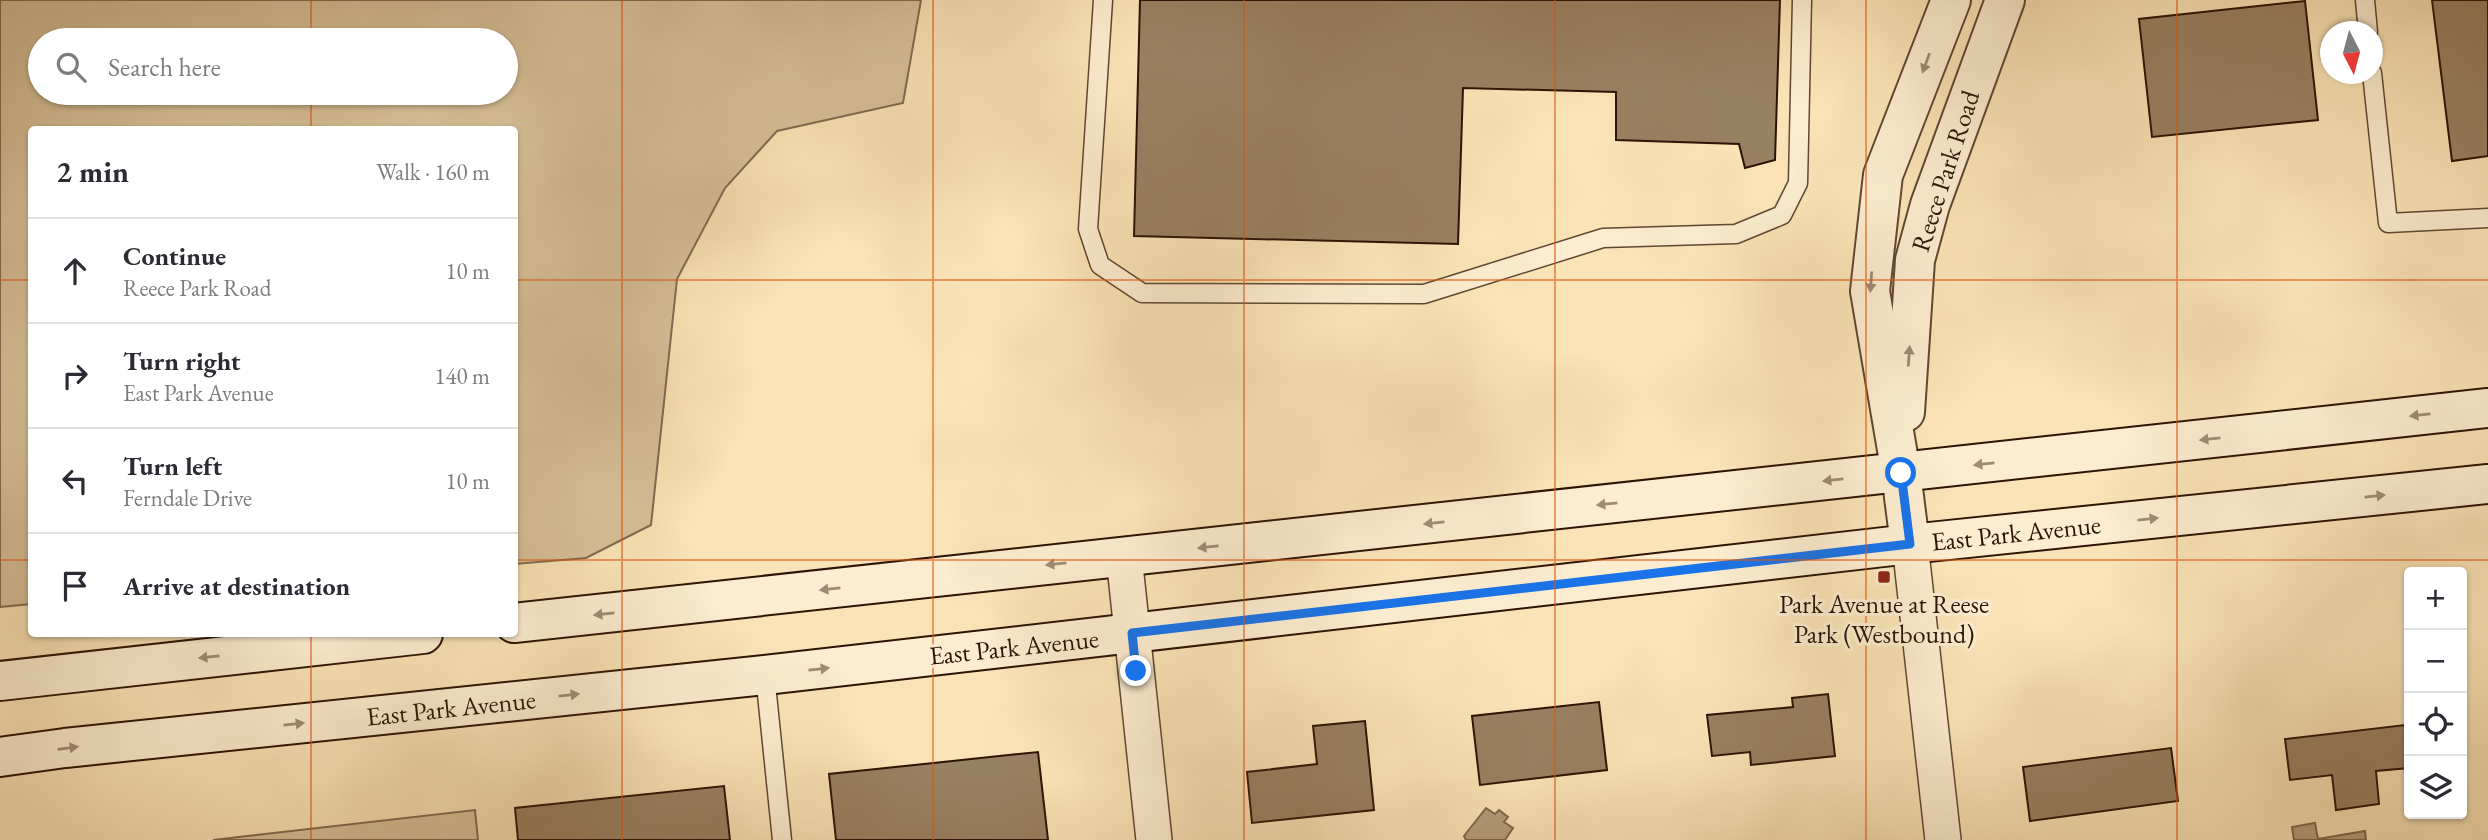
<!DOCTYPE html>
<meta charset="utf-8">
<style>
body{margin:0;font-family:"EB Garamond",serif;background:#f7f7f7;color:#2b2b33}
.controls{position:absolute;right:21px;bottom:21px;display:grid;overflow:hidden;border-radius:7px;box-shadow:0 2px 5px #0004}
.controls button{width:63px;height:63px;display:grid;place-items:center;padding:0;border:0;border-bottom:2px solid #e1e1e2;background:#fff;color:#2b2b33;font:35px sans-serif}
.compass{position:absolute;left:2320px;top:21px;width:63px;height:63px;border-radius:50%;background:#fff;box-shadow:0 2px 5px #0004;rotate:174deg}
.stop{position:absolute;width:21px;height:21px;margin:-16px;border:5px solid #1a73e8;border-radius:50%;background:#fff}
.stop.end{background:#1a73e8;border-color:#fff;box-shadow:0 2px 7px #0008}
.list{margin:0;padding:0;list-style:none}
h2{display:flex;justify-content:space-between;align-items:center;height:91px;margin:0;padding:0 28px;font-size:30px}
h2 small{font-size:23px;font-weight:400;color:#7c7c81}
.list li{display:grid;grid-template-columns:46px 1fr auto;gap:21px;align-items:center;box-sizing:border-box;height:105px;padding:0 28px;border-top:2px solid #e1e1e2}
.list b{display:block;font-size:26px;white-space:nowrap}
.list p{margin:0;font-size:23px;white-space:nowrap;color:#7c7c81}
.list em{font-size:23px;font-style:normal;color:#7c7c81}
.icon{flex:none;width:38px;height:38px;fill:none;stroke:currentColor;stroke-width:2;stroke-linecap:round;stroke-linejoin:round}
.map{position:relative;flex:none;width:2488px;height:840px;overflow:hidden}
.search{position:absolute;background:#fff;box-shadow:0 2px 5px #0004;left:28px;top:28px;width:490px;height:77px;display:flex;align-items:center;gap:18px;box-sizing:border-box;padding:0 24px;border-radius:38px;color:#7c7c81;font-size:26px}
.panel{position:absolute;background:#fff;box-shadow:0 2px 5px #0004;left:28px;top:126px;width:490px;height:511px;border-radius:7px}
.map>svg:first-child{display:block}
.green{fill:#d7c099;stroke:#826a50;stroke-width:2;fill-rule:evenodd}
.water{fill:#b49d7b;stroke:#7e664c;stroke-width:2}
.building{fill:#988062;stroke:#2d1306;stroke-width:2}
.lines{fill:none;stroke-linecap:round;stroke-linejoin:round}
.service-casing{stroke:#604732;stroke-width:21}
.minor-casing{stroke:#604732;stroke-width:38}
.tertiary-casing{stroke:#604732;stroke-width:42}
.secondary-casing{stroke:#2d1306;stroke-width:42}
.service{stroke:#fcedd0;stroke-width:18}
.minor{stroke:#fcedd0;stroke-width:35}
.tertiary{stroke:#fcedd0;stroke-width:38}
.secondary{stroke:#fcedd0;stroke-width:38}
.oneway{fill:#9f8b75}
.route{stroke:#1a73e8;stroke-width:9}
.grid{fill:none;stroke:#df560c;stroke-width:2;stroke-opacity:0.55}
.poi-dot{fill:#8f2418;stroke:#fcedd0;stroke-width:2.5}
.labels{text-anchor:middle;stroke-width:6;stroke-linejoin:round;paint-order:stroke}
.street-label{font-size:26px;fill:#2d1306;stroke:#fcedd0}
.poi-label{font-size:26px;fill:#2d1306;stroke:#fcedd0}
</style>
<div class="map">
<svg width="2488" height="840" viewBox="0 0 2488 840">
<rect width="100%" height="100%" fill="#fae4b7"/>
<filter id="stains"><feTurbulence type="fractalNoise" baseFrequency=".00286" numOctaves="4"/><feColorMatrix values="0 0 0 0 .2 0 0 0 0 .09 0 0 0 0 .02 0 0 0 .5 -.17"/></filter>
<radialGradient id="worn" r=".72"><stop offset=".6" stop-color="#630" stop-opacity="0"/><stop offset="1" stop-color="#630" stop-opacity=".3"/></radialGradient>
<g class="green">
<path d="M0 0H921L903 103 777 131 725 188 677 279 651 525 586 558 515 564 514 130H32L31 604 0 607ZM40 40H506V93H40Z"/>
<path d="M475 810 478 840H213Z"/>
</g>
<g class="water">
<path d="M1486 808 1495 814 1499 810 1508 817 1504 822 1513 828 1505 840H1466L1464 836Z"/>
<path d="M2315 823 2318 839 2365 831 2366 840H2294L2292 827Z"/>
</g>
<g class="building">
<path d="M1140 0H1780L1775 160 1745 168 1739 144 1616 140V92L1463 88 1458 244 1134 236Z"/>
<path d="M2432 0H2488V156L2452 161Z"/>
<path d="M2305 1 2318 120 2152 137 2139 19Z"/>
<path d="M1828 694 1835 756 1751 765 1750 752 1712 756 1707 715 1793 707 1792 698Z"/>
<path d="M1599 702 1607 770 1480 785 1472 716Z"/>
<path d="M1365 721 1374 810 1252 823 1247 772 1317 764 1313 726Z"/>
<path d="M2405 725 2409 768 2376 771 2379 804 2336 810 2332 775 2290 780 2285 739Z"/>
<path d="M2171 748 2178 801 2030 821 2023 767Z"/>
<path d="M1038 752 1048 840H836L829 774Z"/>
<path d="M724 786 730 840H518L515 808Z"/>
</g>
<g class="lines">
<defs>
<g id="service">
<path d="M1103 0 1088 229 1100 265 1142 293 1424 294 1603 238 1736 234 1782 215 1798 183 1802 0"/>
<path d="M2365 0 2368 32"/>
<path d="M2372 73 2388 223 2488 218"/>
<path d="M765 675 782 840"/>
</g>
<g id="minor">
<path d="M1910 544 1943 840"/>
<path d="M1124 556 1154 840"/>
</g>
<g id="tertiary">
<path d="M1905 412 1915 260 1930 205 2005 0"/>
<path d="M1910 544 1901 473 1870 291 1883 175 1951 0"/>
</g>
<g id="secondary">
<path d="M514 623 2488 408"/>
<path d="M0 681 423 634"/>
<path d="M0 757 65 748 765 675 1910 544 2488 484"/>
</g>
</defs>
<use href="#service" class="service-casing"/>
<use href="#minor" class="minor-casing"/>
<use href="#tertiary" class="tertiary-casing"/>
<use href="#secondary" class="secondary-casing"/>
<use href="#service" class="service"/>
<use href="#minor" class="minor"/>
<use href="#tertiary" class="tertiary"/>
<use href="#secondary" class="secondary"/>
</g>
<defs><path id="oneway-solid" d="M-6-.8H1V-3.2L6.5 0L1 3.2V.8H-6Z" transform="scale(1.75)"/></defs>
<g class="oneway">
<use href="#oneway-solid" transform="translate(1926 63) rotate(110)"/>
<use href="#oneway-solid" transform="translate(1871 282) rotate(94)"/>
<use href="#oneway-solid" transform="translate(1909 356) rotate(-86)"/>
<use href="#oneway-solid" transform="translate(2420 415) rotate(174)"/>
<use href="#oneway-solid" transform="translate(2210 439) rotate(174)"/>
<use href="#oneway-solid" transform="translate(1984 464) rotate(174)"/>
<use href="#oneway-solid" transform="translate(1833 480) rotate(174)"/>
<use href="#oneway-solid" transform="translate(2375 496) rotate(-6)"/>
<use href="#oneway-solid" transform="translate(1607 504) rotate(174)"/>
<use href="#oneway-solid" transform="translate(2148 519) rotate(-6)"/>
<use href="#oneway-solid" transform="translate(1434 523) rotate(174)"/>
<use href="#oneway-solid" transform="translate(1208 547) rotate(174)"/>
<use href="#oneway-solid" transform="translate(1056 564) rotate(174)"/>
<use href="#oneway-solid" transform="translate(830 589) rotate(174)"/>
<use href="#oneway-solid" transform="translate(604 614) rotate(174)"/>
<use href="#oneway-solid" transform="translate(209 657) rotate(174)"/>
<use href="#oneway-solid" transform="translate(819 669) rotate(-6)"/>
<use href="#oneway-solid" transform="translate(569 695) rotate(-6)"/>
<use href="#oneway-solid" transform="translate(294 724) rotate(-6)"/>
<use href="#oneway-solid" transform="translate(68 748) rotate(-7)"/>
</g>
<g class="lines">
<path class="route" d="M1136 671 1132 633 1910 544 1901 473"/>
</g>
<path class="grid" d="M311 0V40M622 0V840M933 0V840M1244 0V840M1555 0V840M1866 0V840M2177 0V840M311 93V130M0 280H32M514 280H2488M0 560H32M514 560H2488M311 634V840"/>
<rect class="poi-dot" x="1877" y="570" width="14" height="14" rx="3.5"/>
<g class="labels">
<g class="street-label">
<text transform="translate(1945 171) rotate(-72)" y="9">Reece Park Road</text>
<text transform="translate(2016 533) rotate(-6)" y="9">East Park Avenue</text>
<text transform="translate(1014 647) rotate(-6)" y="9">East Park Avenue</text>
<text transform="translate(451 708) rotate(-6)" y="9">East Park Avenue</text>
</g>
<g class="poi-label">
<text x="1884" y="613">Park Avenue at Reese<tspan x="1884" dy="30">Park (Westbound)</tspan></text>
</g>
</g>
<rect width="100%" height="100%" filter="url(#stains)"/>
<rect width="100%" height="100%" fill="url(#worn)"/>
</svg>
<div class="controls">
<button>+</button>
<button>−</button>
<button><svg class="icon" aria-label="locate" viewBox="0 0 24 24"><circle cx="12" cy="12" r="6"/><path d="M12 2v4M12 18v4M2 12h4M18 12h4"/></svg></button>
<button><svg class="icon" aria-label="layers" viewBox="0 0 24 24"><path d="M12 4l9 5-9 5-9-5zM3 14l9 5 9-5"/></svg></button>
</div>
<svg class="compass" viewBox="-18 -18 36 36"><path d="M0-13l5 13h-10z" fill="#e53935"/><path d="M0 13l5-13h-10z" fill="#7c7c81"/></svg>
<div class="stop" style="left:1901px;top:473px"></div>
<div class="stop end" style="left:1136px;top:671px"></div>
<div class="search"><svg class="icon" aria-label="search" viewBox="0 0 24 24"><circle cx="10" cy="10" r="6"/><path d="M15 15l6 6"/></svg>Search here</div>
<section class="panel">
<h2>2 min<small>Walk · 160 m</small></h2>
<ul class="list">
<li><svg class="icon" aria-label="ahead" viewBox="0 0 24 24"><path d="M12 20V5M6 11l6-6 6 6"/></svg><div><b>Continue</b><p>Reece Park Road</p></div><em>10 m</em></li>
<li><svg class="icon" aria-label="right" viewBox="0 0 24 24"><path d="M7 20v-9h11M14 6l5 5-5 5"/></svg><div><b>Turn right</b><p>East Park Avenue</p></div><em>140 m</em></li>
<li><svg class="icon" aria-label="left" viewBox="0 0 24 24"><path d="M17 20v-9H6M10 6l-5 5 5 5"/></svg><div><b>Turn left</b><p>Ferndale Drive</p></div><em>10 m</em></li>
<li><svg class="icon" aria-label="arrive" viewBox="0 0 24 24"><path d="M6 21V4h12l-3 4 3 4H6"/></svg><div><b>Arrive at destination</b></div></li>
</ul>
</section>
</div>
